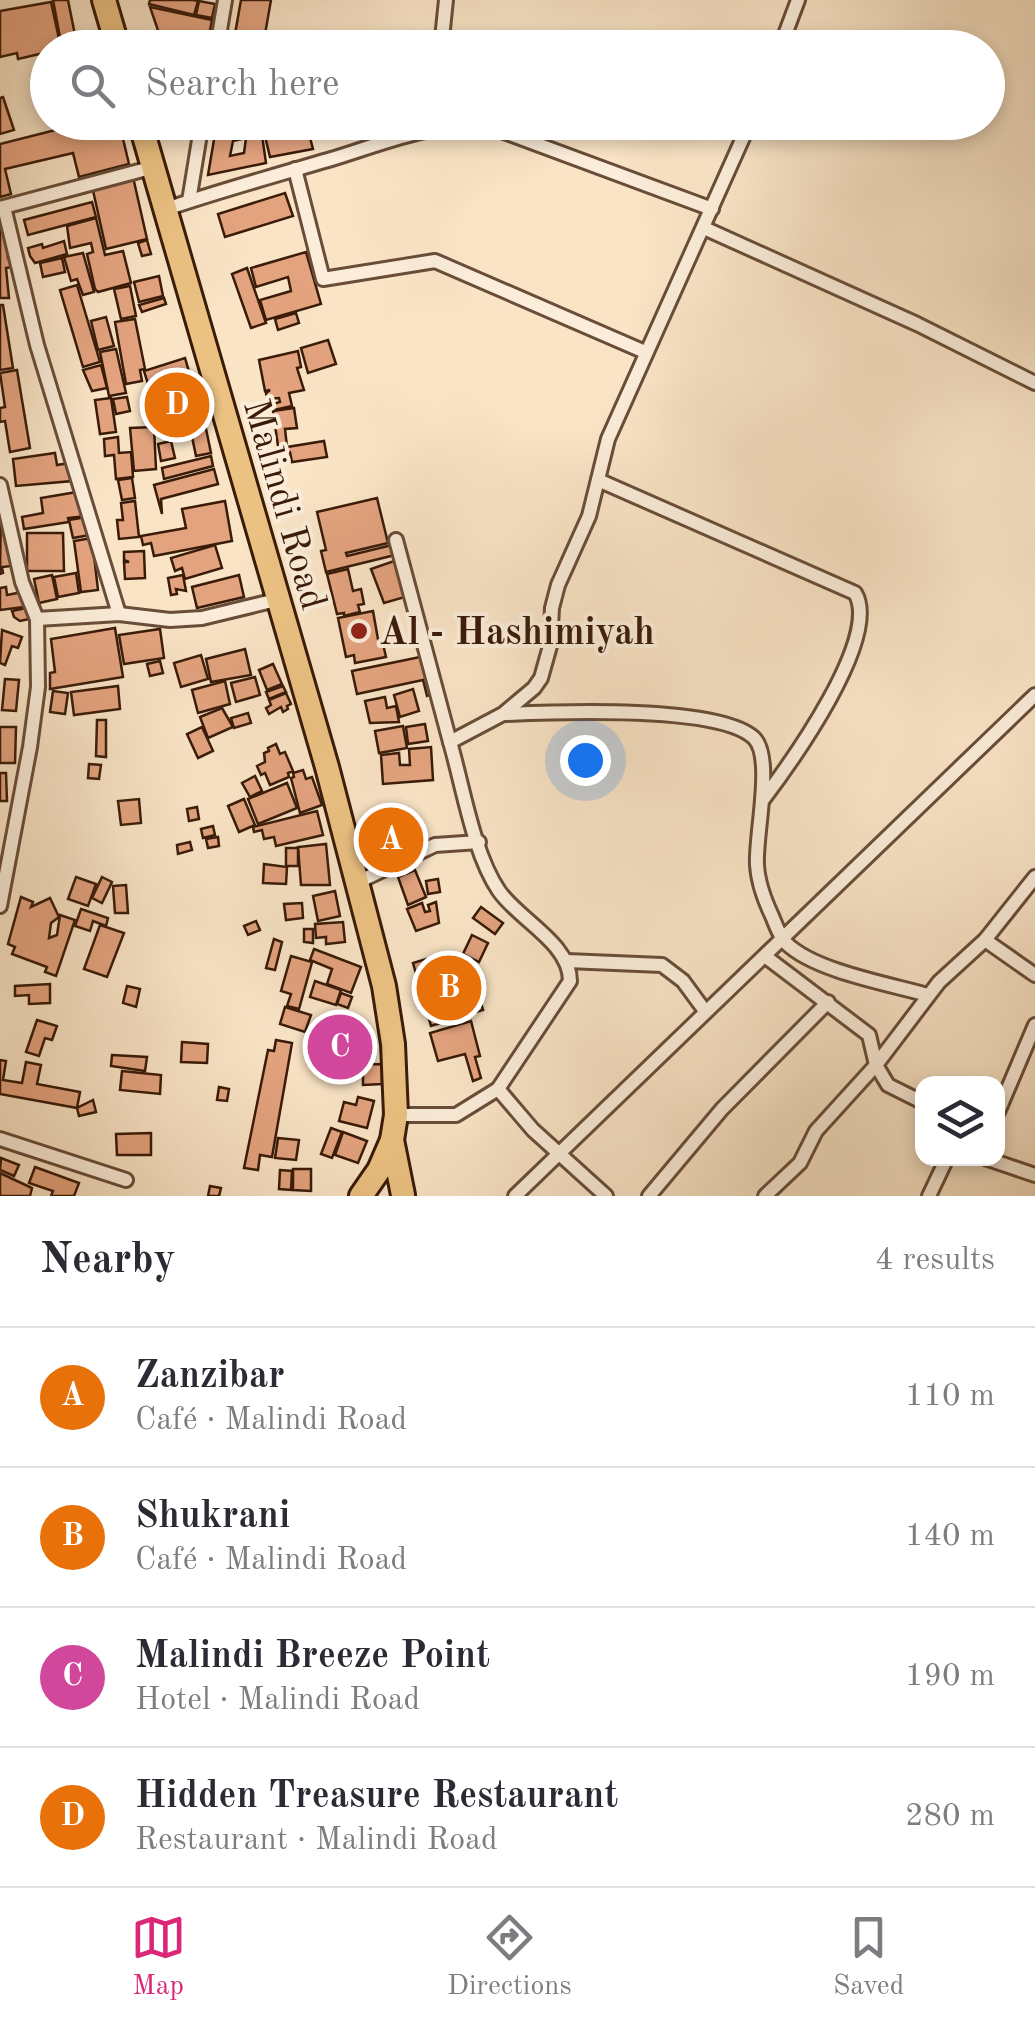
<!DOCTYPE html>
<meta charset="utf-8">
<style>
body{margin:0;font-family:"Old Standard TT",serif;background:#f7f7f7;color:#2b2b33}
.controls{position:absolute;right:30px;bottom:30px;display:grid;overflow:hidden;border-radius:20px;box-shadow:0 5px 15px #0003}
.controls button{width:90px;height:90px;display:grid;place-items:center;padding:0;border:0;border-bottom:2px solid #e1e1e2;background:#fff;color:#2b2b33;font:50px sans-serif}
.you{position:absolute;left:585px;top:760px;width:35px;height:35px;margin:-25px;border:8px solid #fff;border-radius:50%;background:#1a73e8;box-shadow:0 0 0 15px #1a73e833}
.badge{display:grid;place-items:center;width:65px;height:65px;border-radius:50%;background:#db2777;color:#fff;font-size:32px;font-weight:700}
.pin{position:absolute;translate:-50% -50%;border:5px solid #fff;box-shadow:0 2px 10px #0006}
.list{margin:0;padding:0;list-style:none}
h2{display:flex;justify-content:space-between;align-items:center;height:130px;margin:0;padding:0 40px;font-size:42px}
h2 small{font-size:32px;font-weight:400;color:#7c7c81}
.list li{display:grid;grid-template-columns:65px 1fr auto;gap:30px;align-items:center;box-sizing:border-box;height:140px;padding:0 40px;border-top:2px solid #e1e1e2}
.list b{display:block;font-size:38px;white-space:nowrap}
.list p{margin:0;font-size:32px;white-space:nowrap;color:#7c7c81}
.list em{font-size:32px;font-style:normal;color:#7c7c81}
.icon{flex:none;width:55px;height:55px;fill:none;stroke:currentColor;stroke-width:2;stroke-linecap:round;stroke-linejoin:round}
.map{position:relative;flex:none;width:1035px;height:1196px;overflow:hidden}
.search{position:absolute;background:#fff;box-shadow:0 5px 15px #0003;left:30px;right:30px;top:30px;height:110px;display:flex;align-items:center;gap:25px;box-sizing:border-box;padding:0 35px;border-radius:55px;color:#7c7c81;font-size:38px}
.sheet{height:690px;background:#fff}
nav{display:flex;justify-content:space-around;align-items:center;box-sizing:border-box;height:140px;border-top:2px solid #e1e1e2;background:#fff;font-size:28px;color:#7c7c81}
nav a{display:grid;justify-items:center;gap:5px}
nav .on{color:#db2777}
.map>svg:first-child{display:block}
.building{fill:#e3a37f;stroke:#391b08;stroke-width:2.5}
.lines{fill:none;stroke-linecap:round;stroke-linejoin:round}
.street-casing{stroke:#694d38;stroke-width:18}
.highway-casing{stroke:#391b08;stroke-width:28}
.street{stroke:#fbedda;stroke-width:12}
.highway{stroke:#ecc283;stroke-width:22}
.poi-dot{fill:#8f2418;stroke:#fbedda;stroke-width:4}
.labels{text-anchor:middle;stroke-width:8;stroke-linejoin:round;paint-order:stroke}
.street-label{font-size:38px;fill:#391b08;stroke:#fbedda}
.poi-label{font-size:38px;font-weight:bold;fill:#391b08;stroke:#fbedda;text-anchor:start}
</style>
<div class="map">
<svg width="1035" height="1196" viewBox="0 0 1035 1196">
<rect width="100%" height="100%" fill="#f9e4c6"/>
<filter id="stains"><feTurbulence type="fractalNoise" baseFrequency=".002" numOctaves="4"/><feColorMatrix values="0 0 0 0 .2 0 0 0 0 .09 0 0 0 0 .02 0 0 0 .5 -.17"/></filter>
<radialGradient id="worn" r=".72"><stop offset=".6" stop-color="#630" stop-opacity="0"/><stop offset="1" stop-color="#630" stop-opacity=".3"/></radialGradient>
<g class="building">
<path d="M53 0H68L77 45 62 48Z"/>
<path d="M150 0H193L198 1 194 15 149 4Z"/>
<path d="M241 0H271L264 40 235 34Z"/>
<path d="M199 1 215 4 212 18 196 15Z"/>
<path d="M51 2 61 48H48V52L18 59 17 53 0 57V11Z"/>
<path d="M150 7 212 20 209 36 215 37 213 48H164Z"/>
<path d="M3 97 14 130 0 134V98Z"/>
<path d="M87 122H119L129 164 79 177 73 153 5 169 11 194 0 197V144Z"/>
<path d="M217 122H245L242 139 233 141 230 156 244 153 246 138 262 135 266 163 208 175Z"/>
<path d="M312 122 309 134 313 149 270 157 264 132Z"/>
<path d="M317 122H374L352 128 338 126 336 138 315 134Z"/>
<path d="M133 177 147 239 106 249 92 186Z"/>
<path d="M285 193 293 216 225 237 218 214Z"/>
<path d="M92 202 96 217 28 235 24 220Z"/>
<path d="M96 218 105 255 123 251 131 283 98 292 95 289 87 254 93 252 91 243 70 248 67 226Z"/>
<path d="M5 225 8 258 11 257 12 267 6 268 9 298H0V226Z"/>
<path d="M147 240 151 254 142 256 138 243Z"/>
<path d="M64 241 67 254 35 263 30 256 28 248 42 244 43 248Z"/>
<path d="M306 252 321 304 266 320 260 300 291 291 288 277 256 287 251 268Z"/>
<path d="M83 253 94 292 83 295 77 279 71 281 64 257Z"/>
<path d="M62 258 65 272 43 277 40 263Z"/>
<path d="M247 268 266 323 251 328 232 274Z"/>
<path d="M159 276 163 296 139 302 134 282Z"/>
<path d="M77 285 100 362 83 367 60 290Z"/>
<path d="M130 286 136 316 121 319 114 289Z"/>
<path d="M164 298 166 304 142 312 139 305Z"/>
<path d="M0 305H3L13 368 0 370Z"/>
<path d="M296 313 299 323 278 330 275 319Z"/>
<path d="M106 317 114 346 98 350 91 321Z"/>
<path d="M135 319 145 369 140 370 142 381 126 384 115 322Z"/>
<path d="M328 340 336 364 308 373 301 348Z"/>
<path d="M116 349 126 393 109 396 100 352Z"/>
<path d="M298 351 301 367 297 368 304 390 289 393 292 406 274 410 273 404 280 402 279 398 267 399 266 393 270 390 265 391 259 360Z"/>
<path d="M185 358 190 375 149 387 144 371Z"/>
<path d="M101 365 107 388 92 391 83 370Z"/>
<path d="M17 370 30 448 10 452 5 421 0 422V408L5 407 0 373Z"/>
<path d="M207 390 210 400 194 404 192 394Z"/>
<path d="M190 391 195 411 163 419 158 399Z"/>
<path d="M127 397 130 411 116 414 113 399Z"/>
<path d="M111 398 116 432 100 434 95 400Z"/>
<path d="M294 408 297 428 285 429 287 447 324 441 327 457 292 462 290 452 279 453 273 411Z"/>
<path d="M205 424 211 453 196 456 190 427Z"/>
<path d="M154 427 156 469 134 471 130 428Z"/>
<path d="M118 437 119 453 131 452 133 477 116 479 114 455 105 456 104 439Z"/>
<path d="M171 441 175 458 161 461 158 444Z"/>
<path d="M55 453 57 465 69 463 72 481 16 486 13 459Z"/>
<path d="M211 456 213 466 164 479 162 468Z"/>
<path d="M214 469 218 484 161 499 162 514 154 485Z"/>
<path d="M132 478 135 498 122 500 118 480Z"/>
<path d="M77 492 86 516 68 518 69 522 24 529 22 517 43 513 41 498Z"/>
<path d="M1 498 12 566 2 567 3 573 0 574Z"/>
<path d="M377 498 388 543 346 553 347 556 392 545 395 555 326 572 321 551 326 550 317 512Z"/>
<path d="M135 501 139 537 119 539 117 520H123L121 503Z"/>
<path d="M225 501 232 541 154 556 151 543 143 545 141 536 186 528 182 509Z"/>
<path d="M86 517 90 535 73 538 69 520Z"/>
<path d="M27 533H63L64 571H27Z"/>
<path d="M92 538 98 590 81 592 74 541Z"/>
<path d="M215 545 222 568 185 579 182 568 175 571 171 558Z"/>
<path d="M144 551 145 578 125 579 124 562H129L124 560V552Z"/>
<path d="M394 561 405 597 384 603 371 569Z"/>
<path d="M348 569 353 591 361 589 364 604 358 605 360 612 344 616V613L337 614 327 574Z"/>
<path d="M76 573 79 593 58 597 54 577Z"/>
<path d="M52 575 57 599 39 603 34 579Z"/>
<path d="M183 575 186 591 176 589 177 594 171 595 168 578Z"/>
<path d="M239 575 244 597 197 608 192 587Z"/>
<path d="M6 587 7 595 22 592 24 607 0 610V588Z"/>
<path d="M26 608 29 619 20 621 14 617 12 611Z"/>
<path d="M373 611 379 645 383 644 386 657 355 663 354 655 346 657 338 618Z"/>
<path d="M115 628 123 677 50 689V673L55 672 51 639Z"/>
<path d="M160 629 164 658 124 664 119 635Z"/>
<path d="M2 630 22 637 18 648 12 646 5 665 0 663Z"/>
<path d="M245 649 251 675 211 682 206 659Z"/>
<path d="M201 655 208 679 181 687 174 663Z"/>
<path d="M425 656 433 694 427 696 423 680 357 694 352 671Z"/>
<path d="M160 661 163 673 150 676 147 664Z"/>
<path d="M273 664 282 684 267 690 259 670Z"/>
<path d="M255 677 260 695 236 702 231 683Z"/>
<path d="M5 679 19 680 16 711 2 710Z"/>
<path d="M225 681 230 704 198 713 192 690Z"/>
<path d="M118 686 120 709 74 715 71 692Z"/>
<path d="M283 686 286 692 269 699 266 692Z"/>
<path d="M413 689 419 711 400 717 394 695Z"/>
<path d="M53 691 68 693 65 714 50 712Z"/>
<path d="M286 693 291 704 287 706 288 709 283 712 281 707 269 714 266 708 271 705 269 700Z"/>
<path d="M385 697 387 708 396 706 399 722 370 723 365 701Z"/>
<path d="M222 708 233 727 208 738 200 717Z"/>
<path d="M248 713 251 723 234 728 231 718Z"/>
<path d="M97 720H106V757L96 756Z"/>
<path d="M425 724 428 741 408 744 406 727Z"/>
<path d="M403 726 407 748 379 753 375 731Z"/>
<path d="M0 727H16L15 763H0Z"/>
<path d="M202 727 213 751 198 758 187 734Z"/>
<path d="M276 744 280 754 285 752 293 771 288 773 289 777 270 785 265 773 261 775 257 766 265 762 264 753 269 751 268 748Z"/>
<path d="M431 747 433 780 383 784 381 755 399 753 400 765H410L409 749Z"/>
<path d="M89 764 101 765 99 779 88 778Z"/>
<path d="M303 770 306 779 312 777 322 805 300 813 291 778 294 777 293 773Z"/>
<path d="M0 773H6L7 801H0Z"/>
<path d="M255 776 262 791 250 797 242 783Z"/>
<path d="M287 783 297 808 258 824 248 799Z"/>
<path d="M139 799 141 823 121 825 118 801Z"/>
<path d="M244 799 255 825 239 832 228 806Z"/>
<path d="M197 807 199 819 189 821 187 809Z"/>
<path d="M317 811 323 835 276 846 274 837 264 839 262 830 254 832 253 827Z"/>
<path d="M213 826 215 835 203 838 201 829Z"/>
<path d="M218 837 219 846 208 848 206 839Z"/>
<path d="M190 842 192 850 178 854 177 845Z"/>
<path d="M326 844 330 885H301L298 847Z"/>
<rect x="286" y="848" width="12" height="18"/>
<path d="M264 864 287 867 286 884 263 883Z"/>
<path d="M415 870 426 897 408 905 398 877Z"/>
<path d="M76 877 96 884 88 906 68 899Z"/>
<path d="M102 877 112 882 102 903 92 898Z"/>
<path d="M438 879 440 892 428 894 426 881Z"/>
<path d="M126 885 128 913H115L113 886Z"/>
<path d="M335 891 340 916 318 921 313 896Z"/>
<path d="M21 897 33 902 31 907 50 898 59 917 51 923 49 938 57 935 60 915 75 920 56 976 45 972 47 967 12 954 15 947 8 944Z"/>
<path d="M436 902 439 923 416 931 407 909 422 903 425 912 430 911 428 905Z"/>
<path d="M302 903 303 918 286 920 284 904Z"/>
<path d="M481 907 503 923 495 934 473 918Z"/>
<path d="M81 909 108 918 106 926 93 921 90 931 75 926Z"/>
<path d="M256 921 260 930 248 935 244 926Z"/>
<path d="M343 922 345 942 326 944V937L316 938 315 924Z"/>
<path d="M100 925 124 933 107 977 84 969Z"/>
<path d="M304 929H313V943L304 942Z"/>
<path d="M472 935 488 943 479 962 463 954Z"/>
<path d="M274 939 282 942 275 970 266 968Z"/>
<path d="M314 949 361 967 351 993 327 984 332 969 310 960Z"/>
<path d="M442 954 447 972 470 965 483 1010 431 1026 413 963Z"/>
<path d="M291 956 312 962 299 1009 287 1006 291 994 281 991Z"/>
<path d="M315 981 341 990 336 1005 310 997Z"/>
<path d="M50 984V1003L29 1004V995L15 996V986Z"/>
<path d="M127 986 140 989 136 1007 123 1003Z"/>
<path d="M341 993 352 997 348 1008 337 1004Z"/>
<path d="M285 1007 311 1015 305 1032 280 1024Z"/>
<path d="M329 1019 341 1023 333 1043 322 1038Z"/>
<path d="M37 1020 57 1026 52 1040 45 1038 39 1056 26 1052Z"/>
<path d="M471 1021 480 1056 475 1057 481 1078 473 1081 465 1054 438 1061 430 1033Z"/>
<path d="M342 1023 362 1031 353 1052 335 1042Z"/>
<path d="M276 1040 292 1043 272 1157 260 1155 258 1170 244 1168 268 1050 274 1051Z"/>
<path d="M182 1042 208 1044 207 1063 181 1062Z"/>
<path d="M112 1055 147 1057 145 1071 111 1066Z"/>
<path d="M0 1060 6 1061 3 1080 22 1083 26 1062 41 1065 37 1084 80 1092 77 1108 0 1094Z"/>
<path d="M382 1064V1084L363 1085V1076L351 1077V1065Z"/>
<path d="M122 1071 161 1075 160 1094 120 1090Z"/>
<path d="M219 1087 229 1089 227 1101 217 1100Z"/>
<path d="M358 1097 374 1101 367 1128 339 1121 344 1102 356 1105Z"/>
<path d="M93 1100 96 1112 79 1116 77 1108Z"/>
<path d="M331 1128 342 1132 332 1158 321 1154Z"/>
<path d="M343 1132 367 1141 358 1163 335 1155Z"/>
<path d="M151 1133V1155H117L116 1134Z"/>
<path d="M278 1138 299 1140 296 1160 275 1158Z"/>
<path d="M1 1158 19 1165 14 1176 0 1170Z"/>
<path d="M35 1167 79 1183 74 1196H51L53 1191 29 1183Z"/>
<path d="M293 1169H311V1191L293 1190Z"/>
<path d="M280 1170 292 1171 291 1190 279 1189Z"/>
<path d="M0 1173 32 1188 30 1196H0Z"/>
<path d="M210 1186 221 1188 219 1196H208Z"/>
</g>
<g class="lines">
<defs>
<g id="street">
<path d="M217 48 225 0"/>
<path d="M441 48 446 0"/>
<path d="M780 48 798 0"/>
<path d="M295 169 323 279 435 261 645 352"/>
<path d="M189 201 202 122"/>
<path d="M4 207 37 345 119 614"/>
<path d="M0 208 154 167"/>
<path d="M166 209C219 191 273 176 328 160 383 144 442 116 499 130L712 209"/>
<path d="M704 228 917 324 1035 383"/>
<path d="M598 480 855 593C882 637 790 764 762 801"/>
<path d="M0 485 22 582 37 619 38 687 30 747 0 906"/>
<path d="M396 540 450 742"/>
<path d="M37 619 119 614 170 620 202 618 276 600"/>
<path d="M506 714C555 712 719 705 754 738 774 758 755 835 757 865 758 883 764 899 772 916 776 925 779 936 786 943 814 971 889 984 928 995"/>
<path d="M358 882 435 845 479 842"/>
<path d="M985 940 1035 975"/>
<path d="M766 957 869 1035 876 1065 888 1085 922 1102"/>
<path d="M567 961 662 965 683 981 705 1011"/>
<path d="M498 1089 533 1130 606 1196"/>
<path d="M998 1112 1035 1025"/>
<path d="M396 1115H456L498 1089 570 981C570 943 519 920 499 891 473 853 463 786 450 742L503 714 534 688 541 678 550 646 552 608 558 585 589 516 608 439 750 122"/>
<path d="M0 1139 126 1180"/>
<path d="M985 1158 1035 1175"/>
<path d="M515 1196 1035 695"/>
<path d="M649 1196 722 1109 828 1002"/>
<path d="M765 1196 800 1163 816 1131 876 1065 939 982 985 940 1035 877"/>
<path d="M929 1196 947 1158"/>
</g>
<g id="highway">
<path d="M104 0 118 48"/>
<path d="M140 122 327 767 384 986 393 1044 396 1115 392 1140 379 1170 361 1196"/>
<path d="M392 1140 403 1195"/>
</g>
</defs>
<use href="#street" class="street-casing"/>
<use href="#highway" class="highway-casing"/>
<use href="#street" class="street"/>
<use href="#highway" class="highway"/>
</g>
<circle class="poi-dot" cx="359" cy="631" r="10"/>
<g class="labels">
<g class="street-label">
<text transform="translate(286 504) rotate(74)" y="13">Malindi Road</text>
</g>
<g class="poi-label">
<text x="379" y="644">Al - Hashimiyah</text>
</g>
</g>
<rect width="100%" height="100%" filter="url(#stains)"/>
<rect width="100%" height="100%" fill="url(#worn)"/>
</svg>
<div class="controls">
<button><svg class="icon" aria-label="layers" viewBox="0 0 24 24"><path d="M12 4l9 5-9 5-9-5zM3 14l9 5 9-5"/></svg></button>
</div>
<div class="you"></div>
<div class="pin badge" style="left:391px;top:840px;background:#e8710a">A</div>
<div class="pin badge" style="left:449px;top:988px;background:#e8710a">B</div>
<div class="pin badge" style="left:340px;top:1047px;background:#d1479c">C</div>
<div class="pin badge" style="left:177px;top:405px;background:#e8710a">D</div>
<div class="search"><svg class="icon" aria-label="search" viewBox="0 0 24 24"><circle cx="10" cy="10" r="6"/><path d="M15 15l6 6"/></svg>Search here</div>
</div>
<section class="sheet">
<h2>Nearby<small>4 results</small></h2>
<ul class="list">
<li><span class="badge" style="background:#e8710a">A</span><div><b>Zanzibar</b><p>Café · Malindi Road</p></div><em>110 m</em></li>
<li><span class="badge" style="background:#e8710a">B</span><div><b>Shukrani</b><p>Café · Malindi Road</p></div><em>140 m</em></li>
<li><span class="badge" style="background:#d1479c">C</span><div><b>Malindi Breeze Point</b><p>Hotel · Malindi Road</p></div><em>190 m</em></li>
<li><span class="badge" style="background:#e8710a">D</span><div><b>Hidden Treasure Restaurant</b><p>Restaurant · Malindi Road</p></div><em>280 m</em></li>
</ul>
</section>
<nav>
<a class="on"><svg class="icon" aria-label="map" viewBox="0 0 24 24"><path d="M3 6l6-2 6 2 6-2v14l-6 2-6-2-6 2zM9 4v14M15 6v14"/></svg>Map</a>
<a><svg class="icon" aria-label="directions" viewBox="0 0 24 24"><path d="M12 3l9 9-9 9-9-9zM9 14v-3h6M13 9l2 2-2 2"/></svg>Directions</a>
<a><svg class="icon" aria-label="saved" viewBox="0 0 24 24"><path d="M7 4h10v16l-5-4-5 4z"/></svg>Saved</a>
</nav>
